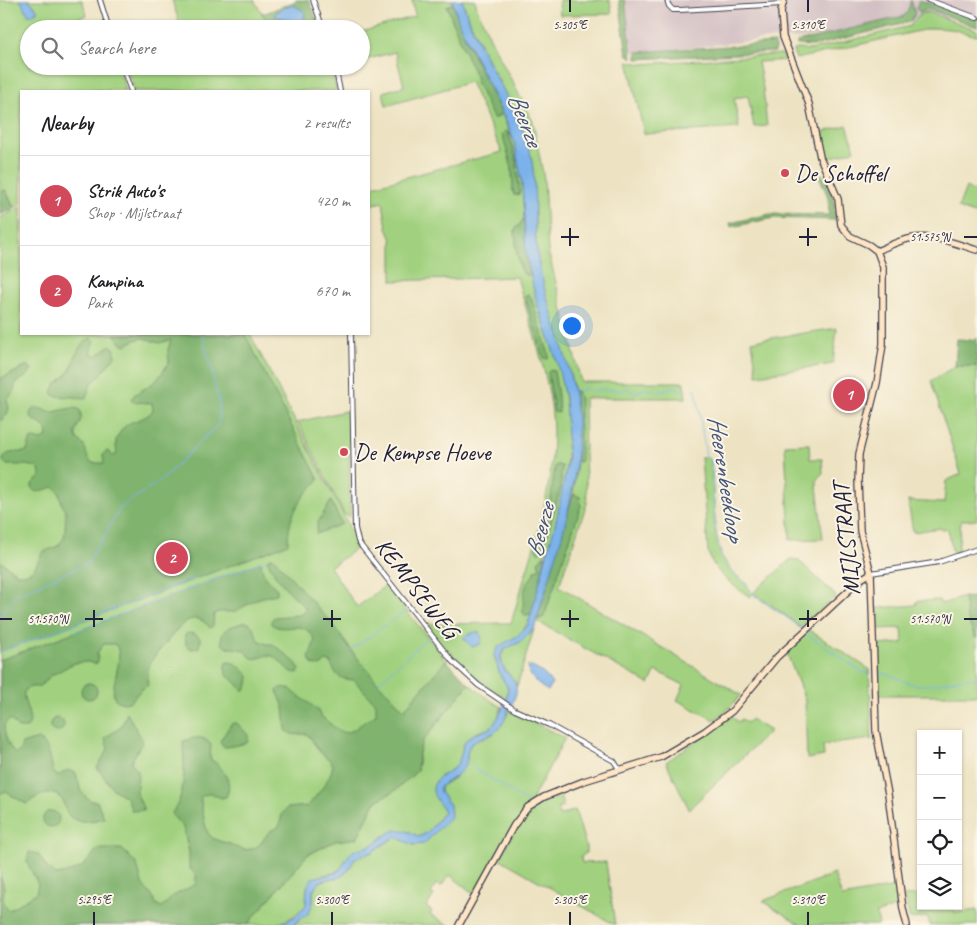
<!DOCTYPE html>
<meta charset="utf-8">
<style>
body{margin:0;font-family:Caveat,sans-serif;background:#f2f2f2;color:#202124}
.controls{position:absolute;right:15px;bottom:15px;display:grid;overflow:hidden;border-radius:0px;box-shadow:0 1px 4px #0004}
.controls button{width:45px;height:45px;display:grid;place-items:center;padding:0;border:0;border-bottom:1px solid #e0e0e0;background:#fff;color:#202124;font:25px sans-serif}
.you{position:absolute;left:571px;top:325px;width:18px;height:18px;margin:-12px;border:4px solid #fff;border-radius:50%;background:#1a73e8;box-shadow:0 0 0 8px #1a73e833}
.badge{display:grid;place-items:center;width:32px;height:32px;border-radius:50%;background:#d1495b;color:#fff;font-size:16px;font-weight:700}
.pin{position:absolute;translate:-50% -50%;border:2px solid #fff;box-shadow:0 1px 5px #0006}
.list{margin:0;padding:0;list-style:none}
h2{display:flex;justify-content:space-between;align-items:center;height:65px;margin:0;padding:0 20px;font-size:21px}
h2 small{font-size:16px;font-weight:400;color:#757577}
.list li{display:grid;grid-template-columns:32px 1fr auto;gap:15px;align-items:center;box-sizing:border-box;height:90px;padding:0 20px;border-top:1px solid #e0e0e0}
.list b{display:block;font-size:19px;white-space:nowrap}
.list p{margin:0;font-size:16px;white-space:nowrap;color:#757577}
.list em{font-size:16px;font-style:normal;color:#757577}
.icon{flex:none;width:28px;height:28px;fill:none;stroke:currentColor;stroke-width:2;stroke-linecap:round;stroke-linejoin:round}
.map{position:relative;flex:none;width:977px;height:925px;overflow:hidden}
.search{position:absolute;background:#fff;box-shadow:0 1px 4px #0004;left:20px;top:20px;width:350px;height:55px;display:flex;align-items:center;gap:12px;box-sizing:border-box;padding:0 18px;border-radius:28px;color:#757577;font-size:19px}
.panel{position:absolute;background:#fff;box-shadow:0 1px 4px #0004;left:20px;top:90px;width:350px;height:245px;border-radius:0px}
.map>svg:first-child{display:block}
.industrial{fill:#d2bec3}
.green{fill:#a1d17f;stroke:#627a5d;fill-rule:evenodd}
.forest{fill:#80b36e;stroke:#516a54}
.water{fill:#7cb2eb;stroke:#4f6a93}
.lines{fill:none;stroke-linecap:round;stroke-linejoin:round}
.stream{stroke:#7cb2eb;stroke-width:1}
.street-casing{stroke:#403f4f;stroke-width:6}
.secondary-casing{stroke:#403f4f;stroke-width:8}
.street{stroke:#fff;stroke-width:4}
.secondary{stroke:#fde5c5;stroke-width:5.5}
.ticks{fill:none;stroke:#22223b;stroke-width:2}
.poi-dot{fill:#d1495b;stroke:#fcf5e5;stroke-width:2}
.labels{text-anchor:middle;stroke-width:4;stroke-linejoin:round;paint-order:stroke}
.poi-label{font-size:24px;fill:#22223b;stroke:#fcf5e5;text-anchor:start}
.street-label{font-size:24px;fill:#22223b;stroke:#fcf5e5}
.water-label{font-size:25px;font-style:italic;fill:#425479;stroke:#fcf5e5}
.ticks-label{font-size:12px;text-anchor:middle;fill:#22223b;stroke:#fcf5e5;stroke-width:4;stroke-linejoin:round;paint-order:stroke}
</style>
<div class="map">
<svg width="977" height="925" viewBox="0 0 977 925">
<rect width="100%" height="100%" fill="#fcf5e5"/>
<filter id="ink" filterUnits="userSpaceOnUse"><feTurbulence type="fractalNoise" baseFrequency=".02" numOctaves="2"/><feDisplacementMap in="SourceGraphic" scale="10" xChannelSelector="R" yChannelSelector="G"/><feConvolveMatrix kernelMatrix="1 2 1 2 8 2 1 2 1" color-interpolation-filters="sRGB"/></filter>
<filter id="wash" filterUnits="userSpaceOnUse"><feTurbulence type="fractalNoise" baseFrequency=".0096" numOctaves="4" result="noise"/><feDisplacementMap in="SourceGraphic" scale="20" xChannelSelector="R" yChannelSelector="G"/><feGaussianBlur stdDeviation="1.12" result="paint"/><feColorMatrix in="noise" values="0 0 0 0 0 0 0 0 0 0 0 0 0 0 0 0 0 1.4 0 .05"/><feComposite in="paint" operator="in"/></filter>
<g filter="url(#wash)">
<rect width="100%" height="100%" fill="#ede3c3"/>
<path class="industrial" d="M625 0H977V19L965 15 798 39 780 38 632 53Z"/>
<g class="green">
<path d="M0 0H20L37 9 29 0H82L87 15 69 21 72 29H29V66H118L126 90 21 91V204L14 208 6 190 0 193Z"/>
<path d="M172 0H254L272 29H170L180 25Z"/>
<path d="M412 0H452L453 4 447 6 462 46 497 118 501 112 515 145 522 183 524 219 515 230C516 244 516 262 524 274L531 276C534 288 536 300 540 313 547 334 557 355 561 378 571 426 569 469 557 517 553 533 551 551 538 561L540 568 535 571 531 581 525 615 532 614C528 622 525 629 519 635 509 643 501 643 494 655L500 675 508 688 506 698C469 677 453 657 426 624L511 623C529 561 553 498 553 433 553 383 530 326 517 277L392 281V240L387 228 383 202 369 205V187L502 152 470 82 386 106 383 92 404 86 395 52 361 61V32L415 16ZM513 147 520 192 518 195H515L513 192 512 168 508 154ZM553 370 558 396 554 412 549 379ZM562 466 560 490 543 551 552 495Z"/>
<path d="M462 0H475L478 11 495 48 533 122 544 179 548 251 581 382H684L686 398H584L585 455 587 503 559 586 741 695 726 712 714 720 677 700 684 685 656 671 649 684 536 621 537 619H541L572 533 576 495H573L577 461 580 462 575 391H574C564 346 545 304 538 259 532 223 538 185 529 149 523 125 509 102 498 80 484 54 472 28 462 0Z"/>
<path d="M559 0H610L612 14 560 15Z"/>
<path d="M928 12 977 30V36L951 29 932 28 796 59 793 51 797 49 811 50 910 26 921 14Z"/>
<path d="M783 54 782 57 788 60 758 62 763 88 767 126 754 127 748 96 734 98 739 128 644 134 628 61 642 64Z"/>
<path d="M126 66H331L336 91H134Z"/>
<path d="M847 125 855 150 824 160 819 133Z"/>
<path d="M966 187 977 193V215L958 208Z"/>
<path d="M21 207V334H250L348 524 349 529 352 530 357 548 330 567 357 607 386 585 450 665 242 925H0V218Z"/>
<path d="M837 328 833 364 757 375 752 341Z"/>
<path d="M955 366H977V520H961L958 552 953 554 948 529 942 530 941 528 913 532 908 501 944 503 946 481 961 474 931 381Z"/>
<path d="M349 410 350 516 349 517 344 514 298 422Z"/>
<path d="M809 444 810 459H822L823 473 817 479V486L823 539 790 540 785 445Z"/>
<path d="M701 457H706L711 461 716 534 721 555 733 573 746 583 752 594 750 597C731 584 715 574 708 552Z"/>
<path d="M791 559 798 560 836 596 800 628 789 618 753 593Z"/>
<path d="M964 597 967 617 975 638 977 636V695H878V645L903 643 902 628 877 629V608L916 605 917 601 939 600 941 604Z"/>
<path d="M534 629 517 686C512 674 500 670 501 655L505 649 520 642Z"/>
<path d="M809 630 869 669 872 739 823 745 824 756 807 759 805 700 786 651Z"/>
<path d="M469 684 496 704 502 707 495 724 488 729 475 733 463 745 460 759 456 767 439 777 437 800 442 805 444 812 428 832 419 837 410 832 384 836 374 844 363 849 355 850 349 855 344 865 335 873 322 875 307 887 306 905C286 925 276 925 247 925L307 855 335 841 357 838 375 802 396 790 417 771 419 752 422 742Z"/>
<path d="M508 710 565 738 530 803 474 894 450 875 441 886 436 884 431 893 434 895 426 907 432 911 430 915 449 925H292L295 924 313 903C313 890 313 882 328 879 332 878 336 879 340 877 348 873 351 866 355 858L372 852 395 837 414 845 424 844 450 805 440 792V787L454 778 466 763 468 749 472 743 493 734 508 714Z"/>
<path d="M732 716 738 722 742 719 747 723 751 719 770 731 689 809 666 762Z"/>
<path d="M560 795 563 806 558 808 559 816 575 810 586 846V853L581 857 582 863 606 862 615 925 500 859C518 825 521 809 560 795Z"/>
<path d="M834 874 842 897 895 887 898 906 876 914 879 924 875 925H801L763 901Z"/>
<path d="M921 895V906H954L955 913 977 910V925H930L928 917 910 919 904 896Z"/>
</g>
<g class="forest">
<path d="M295 0H309L320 29H302L305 16 303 11 294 5 275 13 281 19 290 21 292 24 290 29H272L261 12 265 13 294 2Z"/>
<path d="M619 0H625L632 58 627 54Z"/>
<path d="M911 0 915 14 910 22 813 46 797 45V42L904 16 908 11Z"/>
<path d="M919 0 977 19V27L932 10 928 9 919 12 916 9Z"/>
<path d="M453 4 467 42 501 112 497 118H493L475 80 477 79 462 46 447 6Z"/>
<path d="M775 43V52L637 59V52Z"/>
<path d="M505 131 508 132 516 159 520 192 518 195H514L513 192 512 168 502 134Z"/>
<path d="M822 174 834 198 835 220 774 218 731 227 730 223 770 214 829 215 828 197 819 176Z"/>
<path d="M5 190 14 208 0 215V193Z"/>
<path d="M524 219 526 254 531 276 524 274C516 262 516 244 515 230Z"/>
<path d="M528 294 531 297 549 355 548 359 544 358 525 297 526 295Z"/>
<path d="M114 334H245L319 480C299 498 288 517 288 544L0 652V561L18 574C35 575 36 564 43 552L58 546 64 538 65 529 66 512 62 504 59 492 54 487 37 492 32 489V484L40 477V472L38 467 25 465H7L3 461C5 449 18 454 27 451L31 439 42 440 47 437 48 433 45 427 31 418 30 413 34 408C41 407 44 411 50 412 60 412 69 406 79 409 86 422 74 425 76 436 77 440 81 442 84 446 88 453 84 454 92 463H104L103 455 106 451 110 452 112 456 116 455 117 453C115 440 115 441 121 431 127 419 145 422 153 410L152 403 133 402 131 399 134 395 155 382 162 373 169 362 168 350 171 340 159 343 144 338 135 340 126 345 121 343Z"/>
<path d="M91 338 94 341 91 351 93 355 97 356 110 345 115 349V356L98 378 91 383 86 398 55 396 52 393C54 383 61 381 67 374 78 361 72 348 91 338Z"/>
<path d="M977 338V366H955L957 339 975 340Z"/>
<path d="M25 366H29L32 369 28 375 15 384 14 392 7 400 9 408 7 415 0 421V381L1 378 15 372Z"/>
<path d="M550 370 554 371 558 396 559 413 554 412 548 372Z"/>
<path d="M574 391H577L580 399 581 460 580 462 577 461 576 419Z"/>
<path d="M557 465 562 466 560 490 543 551 538 552 536 549 550 504 555 466Z"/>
<path d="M573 495H576L580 497 581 506 544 617 537 619Z"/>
<path d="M331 501 342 524 316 534 318 522Z"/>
<path d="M546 555 532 614 525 615 523 613C523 605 523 594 526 586 529 581 532 577 535 571L540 568 538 561Z"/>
<path d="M273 557 333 625 351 650 378 683 404 710 446 660 469 684 422 742 419 752 417 771 396 790 375 802 357 838 335 841 307 855 247 925H0V877C2 880 4 885 4 888 4 899 0 903 9 910L36 893 38 884 27 862 29 852 38 854 47 868 56 875C78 871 84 868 97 849H122L137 864 142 884 152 896 156 904 162 907 173 896 196 884V875L189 868V852L183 827 171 814C187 796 184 765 183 741 195 738 203 734 211 745L210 759C222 766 234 782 226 797L221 798 211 793 201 796C200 801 205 825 207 831 208 834 212 838 215 839 220 842 225 842 230 844 239 849 245 852 256 847 266 841 265 830 279 827L282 814 287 808 308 806C318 793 330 781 333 765 330 759 325 757 320 752 315 746 313 740 307 734 297 734 293 737 286 730L284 707 277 691C281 686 284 687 290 689 298 696 307 701 315 708 319 710 319 714 322 717 341 731 341 741 364 722 368 719 373 718 376 714V704L354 680C337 679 337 676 330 662L325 661 322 665 316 666 312 664 309 658 315 640C302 616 287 635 271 624V621L274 617 299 615 305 612V607C290 592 276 581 267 560Z"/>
<path d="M261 562C262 575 268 581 277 589V594L259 598 234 612H218L214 614 213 626 210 628C192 605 177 630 165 644 160 650 152 658 149 666 146 672 148 679 148 685 145 688 141 689 139 692 133 699 130 705 120 702 102 697 128 659 115 644H104L97 653 98 662 95 664 88 662 74 663 52 675 39 687C6 684 39 716 27 728H18L12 721 9 720 4 725C4 735 8 747 16 754L20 750 22 744 38 739C50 746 51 760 53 772L58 776 68 770 76 773 81 792 91 801H97L104 818C93 821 74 825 67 813 62 803 66 801 55 793L40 795 26 804 6 792 0 793V660Z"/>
<path d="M964 597 977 598V636L975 638 967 617Z"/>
<path d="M245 622C254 623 255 632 258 640L267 644H273L296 663 300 670 298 673C285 673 282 659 272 656 265 653 258 661 252 658 249 657 247 652 244 650L226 647 222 644C218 628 233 626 245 622Z"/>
<path d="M187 633C194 633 199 635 201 641L198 648 191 649 186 645 185 635Z"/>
<path d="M227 662C236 661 243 670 249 676L248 685 245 690H242L235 681 226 675 225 666Z"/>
<circle cx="89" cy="691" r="8"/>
<path d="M127 713 143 741 131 762 138 771 137 794 144 810 132 811 127 798 113 789 97 768 108 749 105 738 121 727Z"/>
<circle cx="57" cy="725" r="7"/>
<path d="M234 723H237L248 735V742C246 744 228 747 224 747L220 741 231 724Z"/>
<circle cx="51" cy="819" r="8"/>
</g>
<g class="water">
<path d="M20 0H29L37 9V12L29 16Z"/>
<path d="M452 0H462C468 18 475 36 484 53 497 81 515 108 526 138 540 176 531 218 538 258 545 303 565 344 573 389 590 471 556 552 534 629L520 642 505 649 501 655C499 679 527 674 512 704L510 705C506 717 503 730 489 735 483 737 475 740 471 744 466 750 468 756 466 763 462 775 449 779 440 787V792L450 805 451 816 424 844 414 845 395 837 372 852 355 858 348 871 338 878 328 879 319 882 313 890V903L308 914 292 925H279L296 916 306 905 307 887 312 878C319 876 328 876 335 873 343 869 344 861 349 855 355 847 366 849 374 844 381 840 387 832 397 830 404 829 413 833 419 837L428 832 444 812C441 804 432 797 433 788 435 776 448 774 455 767 463 759 460 747 467 739 473 733 481 733 488 729 498 724 507 699 508 688L500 675 494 655 498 647 517 636 528 625 558 513 568 458 565 397 556 359 536 300 526 254 522 183 515 145 509 128 460 25Z"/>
<path d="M294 5 305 12 302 29H290L292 24 289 20 275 16V13L288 6Z"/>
<path d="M475 632H479L482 638 480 644 472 647 464 639V637Z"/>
<path d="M528 666C537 668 548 676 552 684L548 691C539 686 528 677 528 666Z"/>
</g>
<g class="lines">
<g class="stream">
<path d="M573 389 580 391 588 387 593 392 599 389C606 391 613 388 620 391L627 388 635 393 646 388 658 393 672 387 684 390"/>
<path d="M693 389H696L706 457 711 461 716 534 721 555 733 573 746 583 752 594 802 628"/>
<path d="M0 616 17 594 88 563 121 507 164 478 219 423V401L202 334"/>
<path d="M74 632 267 560"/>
<path d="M807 634 862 672 870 673"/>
<path d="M351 650 407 610"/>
<path d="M0 652 197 577"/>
<path d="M879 673C895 674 907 686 923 685 941 685 959 676 977 678"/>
<path d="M378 683 428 637"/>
<path d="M465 762 529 803"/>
</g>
</g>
</g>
<g filter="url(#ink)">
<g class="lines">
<defs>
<g id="street">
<path d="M100 0 109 29"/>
<path d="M313 0 323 29"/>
<path d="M667 0 669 6 673 10H680L782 4"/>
<path d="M928 0 977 18"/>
<path d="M122 66 131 91"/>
<path d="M335 66 340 91"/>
<path d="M351 334 355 528 358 541 362 547 452 661 478 685 515 710 549 725 614 761 619 769"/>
<path d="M871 573 939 562 977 549"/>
</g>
<g id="secondary">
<path d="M784 0 781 11 783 37 809 104 820 157 838 199 841 225 850 236 869 245 877 251 883 267V344L877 383 859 454 858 481 860 531 871 573 876 731 888 794 903 909 907 925"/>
<path d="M877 251C889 246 901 239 914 238 935 235 957 244 977 250"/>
<path d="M459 925 514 825 528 807 544 797 584 781 661 757 705 731 732 711 777 657 861 579 871 573"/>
</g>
</defs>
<use href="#street" class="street-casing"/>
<use href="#secondary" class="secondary-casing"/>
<use href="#street" class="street"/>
<use href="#secondary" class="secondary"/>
</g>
</g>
<path class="ticks" d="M570 0V12M808 0V12M570 228V246M808 228V246M561 237H579M799 237H817M964 237H977M94 610V627M332 610V627M570 610V627M808 610V627M0 619H12M85 619H103M323 619H341M561 619H579M799 619H817M964 619H977M94 912V925M332 912V925M570 912V925M808 912V925"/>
<g class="poi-dot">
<circle cx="785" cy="173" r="5"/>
<circle cx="344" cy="452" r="5"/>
</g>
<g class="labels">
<g class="poi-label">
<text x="795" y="181">De Schoffel</text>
<text x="354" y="460">De Kempse Hoeve</text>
</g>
<g class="street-label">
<text transform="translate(846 539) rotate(-96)" y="8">MIJLSTRAAT</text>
<text transform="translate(417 588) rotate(52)" y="8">KEMPSEWEG</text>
</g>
<g class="water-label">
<text transform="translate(526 119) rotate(68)" y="9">Beerze</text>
<text transform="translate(727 478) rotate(81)" y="9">Heerenbeekloop</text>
<text transform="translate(539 530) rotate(-75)" y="9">Beerze</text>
</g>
</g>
<g class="ticks-label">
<text x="570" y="29">5.305°E</text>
<text x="808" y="29">5.310°E</text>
<text x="930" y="241">51.575°N</text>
<text x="48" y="623">51.570°N</text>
<text x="930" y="623">51.570°N</text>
<text x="94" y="904">5.295°E</text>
<text x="332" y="904">5.300°E</text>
<text x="570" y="904">5.305°E</text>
<text x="808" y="904">5.310°E</text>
</g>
</svg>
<div class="controls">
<button>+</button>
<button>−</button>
<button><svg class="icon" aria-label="locate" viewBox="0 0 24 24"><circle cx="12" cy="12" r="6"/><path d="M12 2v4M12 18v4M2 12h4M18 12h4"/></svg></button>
<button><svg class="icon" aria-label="layers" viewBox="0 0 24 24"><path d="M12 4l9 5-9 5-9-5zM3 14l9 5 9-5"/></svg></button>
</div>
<div class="you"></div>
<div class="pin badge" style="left:849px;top:395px">1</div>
<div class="pin badge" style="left:172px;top:558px">2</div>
<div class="search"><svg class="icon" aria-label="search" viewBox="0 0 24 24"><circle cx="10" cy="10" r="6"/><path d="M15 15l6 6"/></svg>Search here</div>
<section class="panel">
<h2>Nearby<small>2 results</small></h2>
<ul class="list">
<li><span class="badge">1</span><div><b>Strik Auto's</b><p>Shop · Mijlstraat</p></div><em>420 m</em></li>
<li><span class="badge">2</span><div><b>Kampina</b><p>Park</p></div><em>670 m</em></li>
</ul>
</section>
</div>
